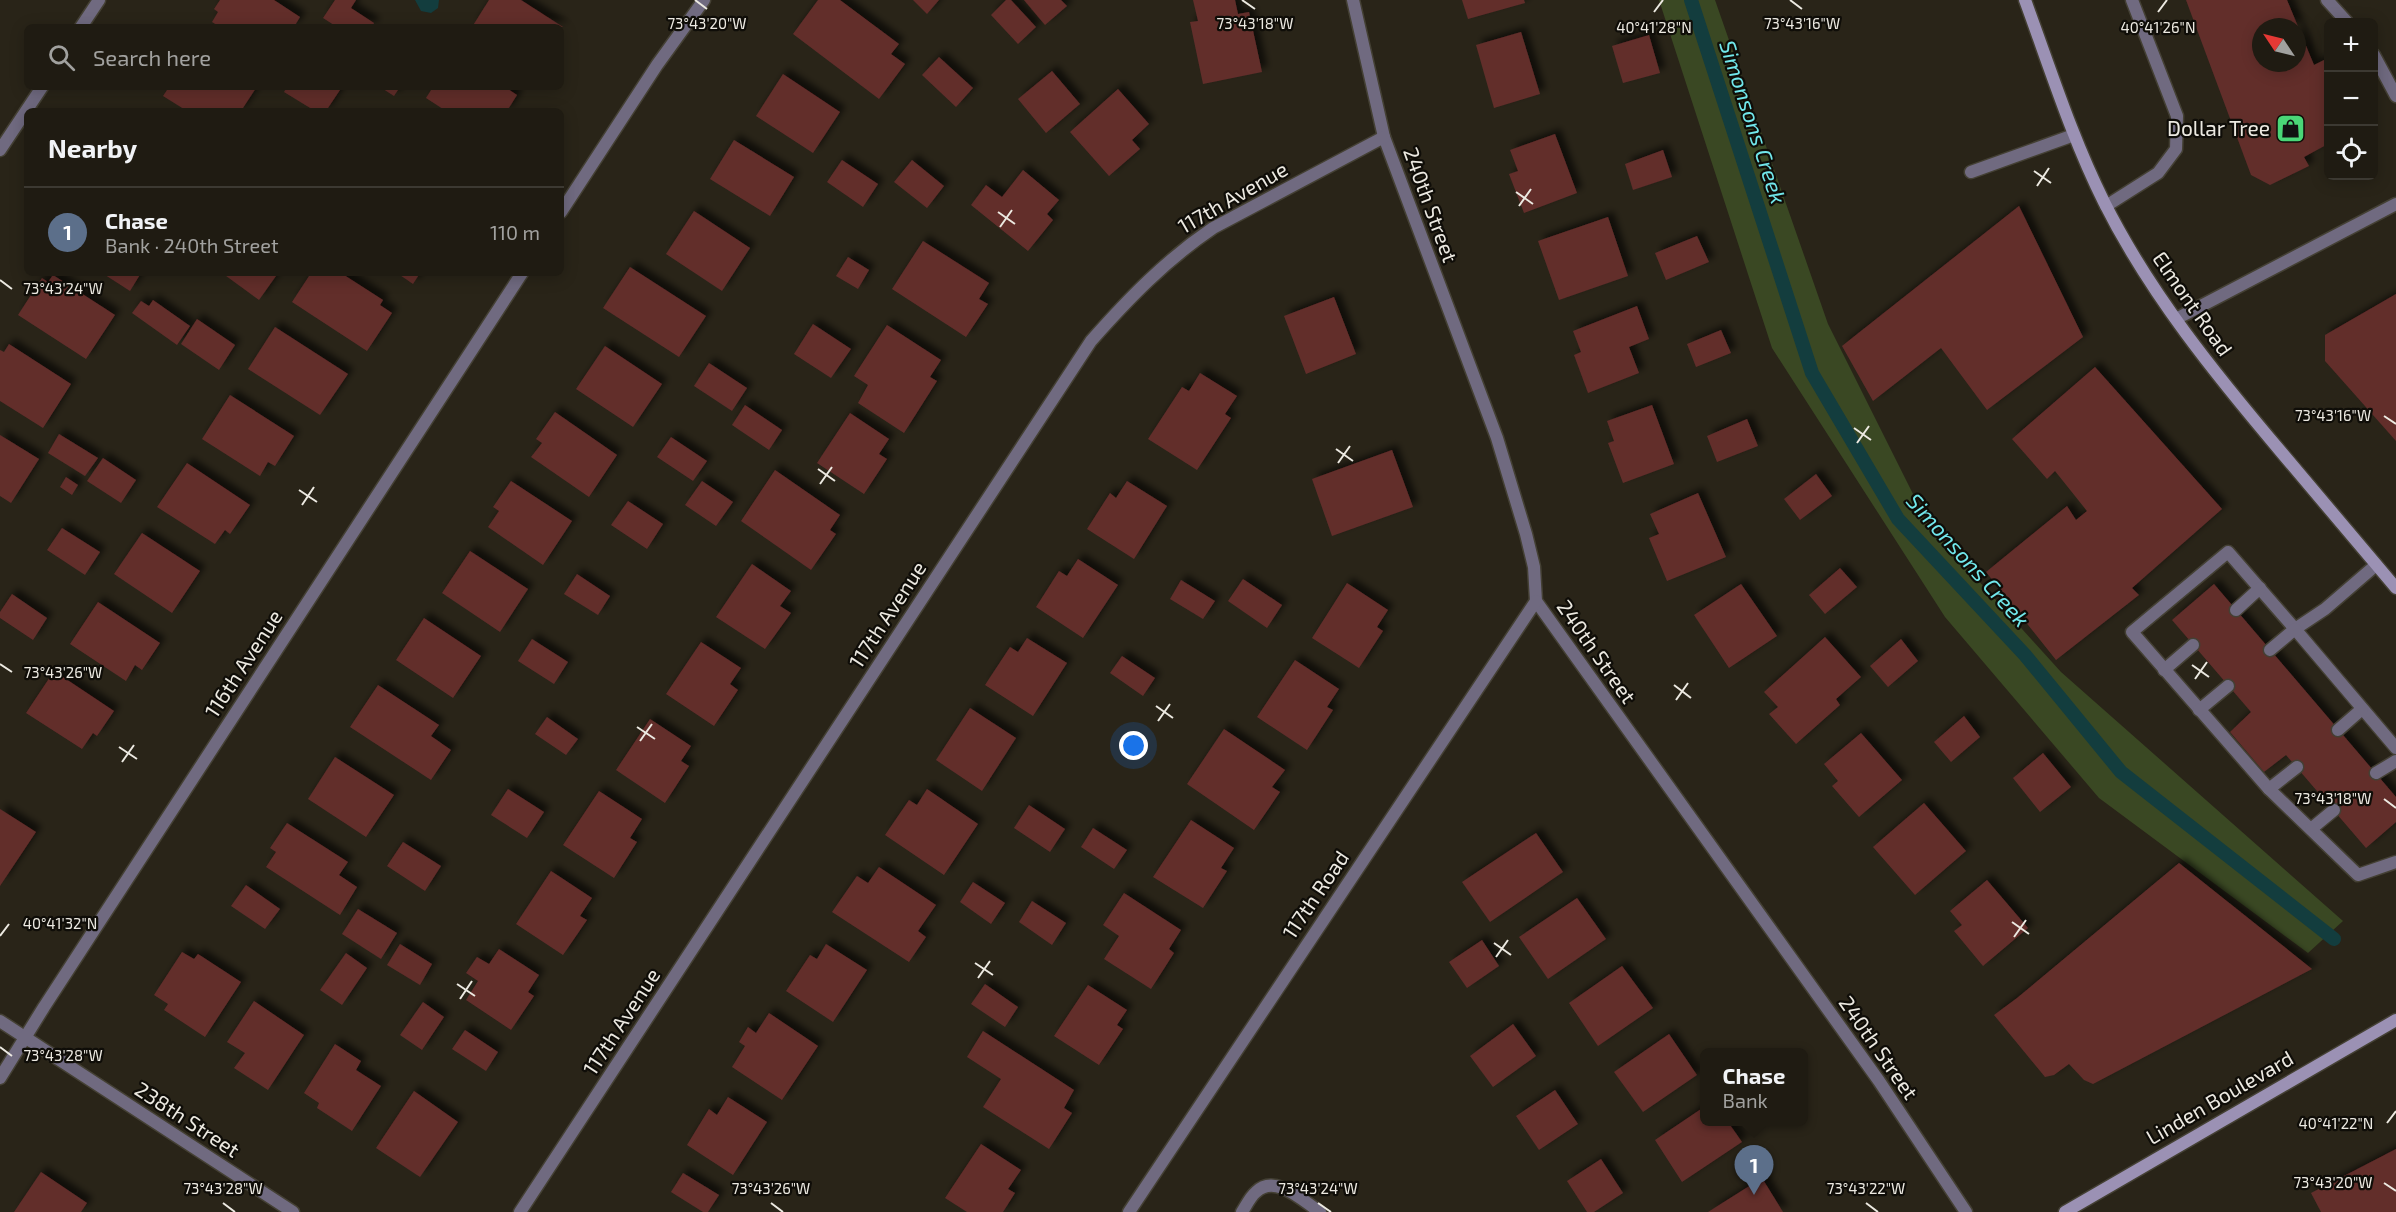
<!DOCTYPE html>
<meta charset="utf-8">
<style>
body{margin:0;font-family:"Exo 2",sans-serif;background:#27241b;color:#f1f3f6}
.controls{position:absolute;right:18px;top:18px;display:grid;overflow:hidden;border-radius:9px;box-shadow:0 3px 15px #0003}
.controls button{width:54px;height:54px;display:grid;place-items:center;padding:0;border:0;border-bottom:2px solid #3c3932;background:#1f1b12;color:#f1f3f6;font:30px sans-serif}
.compass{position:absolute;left:2252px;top:18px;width:54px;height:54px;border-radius:50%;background:#1f1b12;box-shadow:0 3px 15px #0003;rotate:305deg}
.you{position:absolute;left:1134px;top:746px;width:21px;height:21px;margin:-15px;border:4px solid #fff;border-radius:50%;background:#1a73e8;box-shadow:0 0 0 9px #1a73e833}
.badge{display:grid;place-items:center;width:39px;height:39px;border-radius:50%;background:#4ad677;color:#fff;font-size:20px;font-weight:700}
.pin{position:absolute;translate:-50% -50px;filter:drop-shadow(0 2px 3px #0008)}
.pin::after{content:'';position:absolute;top:32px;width:21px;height:18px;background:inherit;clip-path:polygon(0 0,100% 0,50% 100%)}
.popup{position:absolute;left:1700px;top:1048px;width:108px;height:78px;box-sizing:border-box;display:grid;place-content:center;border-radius:9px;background:#1f1b12;filter:drop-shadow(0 2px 4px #0005);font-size:20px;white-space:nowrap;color:#a1a19f}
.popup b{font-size:22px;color:#f1f3f6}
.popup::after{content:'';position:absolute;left:50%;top:100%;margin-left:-12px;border:12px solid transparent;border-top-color:#1f1b12}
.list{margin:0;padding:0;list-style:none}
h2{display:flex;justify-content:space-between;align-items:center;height:78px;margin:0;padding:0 24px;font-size:26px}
h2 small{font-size:20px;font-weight:400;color:#a1a19f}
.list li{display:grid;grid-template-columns:39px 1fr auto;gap:18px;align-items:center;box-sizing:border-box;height:90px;padding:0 24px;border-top:2px solid #3c3932}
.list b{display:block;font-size:22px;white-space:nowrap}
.list p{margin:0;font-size:20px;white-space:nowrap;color:#a1a19f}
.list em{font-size:20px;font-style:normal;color:#a1a19f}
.icon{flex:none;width:33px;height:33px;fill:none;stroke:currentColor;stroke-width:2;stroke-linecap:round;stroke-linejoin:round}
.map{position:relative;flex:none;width:2396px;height:1212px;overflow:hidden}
.search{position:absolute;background:#1f1b12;box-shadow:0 3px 15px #0003;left:24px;top:24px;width:540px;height:66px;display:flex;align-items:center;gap:15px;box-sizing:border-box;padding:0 21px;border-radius:9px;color:#a1a19f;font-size:22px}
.panel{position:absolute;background:#1f1b12;box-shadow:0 3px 15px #0003;left:24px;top:108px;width:540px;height:168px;border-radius:9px}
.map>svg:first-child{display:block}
.green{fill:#3a4823}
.water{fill:#133d3e}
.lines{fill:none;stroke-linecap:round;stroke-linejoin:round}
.stream{stroke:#133d3e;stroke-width:14}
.building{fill:#622d2b;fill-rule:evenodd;filter:url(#shadow)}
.service-casing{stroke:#444034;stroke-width:15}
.minor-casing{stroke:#444034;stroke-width:15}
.secondary-casing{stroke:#444034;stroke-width:15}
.service{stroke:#706a80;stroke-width:12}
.minor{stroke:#706a80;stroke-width:12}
.secondary{stroke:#9b91b4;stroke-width:12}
.ticks{fill:none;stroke:#ece9e1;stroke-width:2}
.labels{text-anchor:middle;stroke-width:4.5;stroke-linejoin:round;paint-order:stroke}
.poi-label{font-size:21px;fill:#ece9e1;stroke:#0f0d08;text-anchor:end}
.street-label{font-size:21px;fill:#ece9e1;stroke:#0f0d08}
.water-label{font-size:22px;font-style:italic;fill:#71e7eb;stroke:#0f0d08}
.ticks-label{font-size:15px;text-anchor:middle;fill:#ece9e1;stroke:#0f0d08;stroke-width:4.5;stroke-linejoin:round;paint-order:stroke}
</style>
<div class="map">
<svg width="2396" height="1212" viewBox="0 0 2396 1212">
<defs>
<filter id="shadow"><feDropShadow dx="5.5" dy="-5.5" stdDeviation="3" flood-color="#0009"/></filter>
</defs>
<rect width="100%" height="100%" fill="#292418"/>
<path class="green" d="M1659 0H1715L1828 324 1929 526 2061 672 2343 921 2308 953 2099 798 1945 617 1772 348Z"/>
<path class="water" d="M415 0H439L438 8 431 13 421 11Z"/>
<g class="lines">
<path class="stream" d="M1691 0 1812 373 1898 519 2025 655 2121 772 2334 939"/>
</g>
<g class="building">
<path d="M220 0H274L300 17 294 27H220L212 22 218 12 214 9Z"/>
<path d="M335 0H356L351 8 374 23 372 27H337L323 18Z"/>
<path d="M489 0H521L563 27H472Z"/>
<path d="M818 0H840L899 44 891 54 905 64 879 99 793 34Z"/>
<path d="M913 0H939L927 14Z"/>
<path d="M1006 0H1011L1036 27 1018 44 991 15Z"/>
<path d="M1024 0H1061L1067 6 1045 25Z"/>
<path d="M1193 0H1235L1238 14 1249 12 1262 72 1203 84 1190 22 1198 21Z"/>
<path d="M1462 0H1524L1525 3 1468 19Z"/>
<path d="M2186 0H2287L2314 65 2328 58V144L2304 157 2309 166 2270 185 2251 175ZM2261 27H2297V63H2261Z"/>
<path d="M1521 32 1540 94 1494 108 1476 45Z"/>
<path d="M1649 35 1660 73 1623 83 1612 46Z"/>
<path d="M939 57 973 88 956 107 922 75Z"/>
<path d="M1052 71 1080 104 1046 133 1018 99Z"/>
<path d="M783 74 840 112 813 153 756 116Z"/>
<path d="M169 87H254L256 88 241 111H187L163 96Z"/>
<path d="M287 87H336L340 90 326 111H315L284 92Z"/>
<path d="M380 87H400L394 96Z"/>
<path d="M433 87H505L517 95 507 111H446L426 98Z"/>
<path d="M1118 89 1149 124 1132 140 1140 149 1109 176 1070 132Z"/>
<path d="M1555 134 1577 193 1524 213 1509 174 1518 171 1510 150Z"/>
<path d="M734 140 794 177 770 216 710 179Z"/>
<path d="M1663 150 1672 177 1633 190 1625 164Z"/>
<path d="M842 160 878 184 863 207 827 182Z"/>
<path d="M912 160 944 186 927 208 894 182Z"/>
<path d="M1023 170 1059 200 1047 214 1053 220 1028 251 971 205 986 185 1002 197Z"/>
<path d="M2019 206 2083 337 1987 410 1941 348 1873 401 1842 346Z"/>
<path d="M694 211 750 248 722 291 666 254Z"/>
<path d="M1608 217 1628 276 1559 300 1538 241Z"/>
<path d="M1697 236 1709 262 1666 280 1655 253Z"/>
<path d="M923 241 989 283 979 299 988 304 966 337 892 289Z"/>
<path d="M848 257 869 270 858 289 836 276Z"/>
<path d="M630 267 706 316 679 357 603 308Z"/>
<path d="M102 273H141L130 291Z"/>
<path d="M222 273H272L276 276 259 300Z"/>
<path d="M311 273H341L383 300 380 305 392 313 367 351 292 302Z"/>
<path d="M397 273H420L413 284Z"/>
<path d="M53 275 115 315 86 359 18 315 42 278 48 282Z"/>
<path d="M2396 294V441L2325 361V335Z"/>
<path d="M1334 297 1356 354 1306 374 1284 316Z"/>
<path d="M153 300 190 326 177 345 132 313 141 301 149 306Z"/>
<path d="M1637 306 1649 339 1629 347 1639 373 1588 393 1574 355 1581 352 1573 331Z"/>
<path d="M197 319 235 345 219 370 181 344Z"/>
<path d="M813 324 851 349 831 378 794 354Z"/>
<path d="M887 325 941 360 930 377 937 381 904 433 858 403 868 385 854 376Z"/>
<path d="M275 327 348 374 320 415 248 369Z"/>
<path d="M1721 330 1731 353 1696 367 1687 344Z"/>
<path d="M9 344 71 384 43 428 0 401V350L4 352Z"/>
<path d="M605 346 662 384 633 427 576 389Z"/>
<path d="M709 363 747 388 732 411 694 386Z"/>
<path d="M2095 367 2222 509 2132 588 2139 595 2056 660 1986 572 2067 506 2076 520 2087 511 2055 471 2047 479 2012 439Z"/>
<path d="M1200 373 1237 396 1225 414 1231 418 1197 470 1148 439 1182 387 1189 391Z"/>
<path d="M230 395 294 436 275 466 268 462 260 476 202 439Z"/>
<path d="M745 405 782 430 769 450 732 425Z"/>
<path d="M1652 405 1674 464 1623 483 1608 443 1614 441 1607 421Z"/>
<path d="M555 412 617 455 589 497 531 457 542 443 536 439Z"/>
<path d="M850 413 889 439 879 454 887 459 864 494 817 463Z"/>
<path d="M1747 419 1758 446 1717 462 1707 436Z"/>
<path d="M59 434 98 458 85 476 48 453Z"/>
<path d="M0 435 39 459 11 503 0 496Z"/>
<path d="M671 437 707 461 693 481 657 457Z"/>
<path d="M1392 450 1413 507 1332 536 1312 479Z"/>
<path d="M103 458 136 480 121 503 87 481Z"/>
<path d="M187 463 250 505 230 534 225 530 215 544 157 507Z"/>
<path d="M775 470 840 515 830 530 836 534 811 570 741 521Z"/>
<path d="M1816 474 1832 496 1800 520 1784 499Z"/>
<path d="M66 477 78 485 72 495 60 487Z"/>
<path d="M511 481 572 521 543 565 488 527 499 511 493 507Z"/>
<path d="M702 481 733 502 716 526 685 505Z"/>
<path d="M1127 481 1167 506 1134 559 1087 529 1110 493 1116 498Z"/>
<path d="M1698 493 1726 557 1667 581 1649 538 1659 534 1650 514Z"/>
<path d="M628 501 663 524 647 549 611 525Z"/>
<path d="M62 528 100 552 85 575 47 550Z"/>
<path d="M142 533 200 571 172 613 114 574Z"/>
<path d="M470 551 528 589 500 632 442 593Z"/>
<path d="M1078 559 1118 585 1083 638 1036 607 1059 571 1067 576Z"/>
<path d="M752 564 791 591 780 606 791 613 765 649 716 617Z"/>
<path d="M1840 568 1857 587 1825 614 1809 595Z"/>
<path d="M577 574 610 596 598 615 564 594Z"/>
<path d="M1243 579 1282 605 1267 628 1228 601Z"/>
<path d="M1181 580 1215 601 1203 619 1170 599Z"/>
<path d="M1347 583 1388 610 1377 627 1383 631 1359 668 1312 638Z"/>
<path d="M1741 584 1777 636 1729 668 1694 615Z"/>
<path d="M2214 584 2396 797V822L2366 848 2286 755 2264 772 2230 732 2251 712 2172 620Z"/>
<path d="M12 594 47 618 33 640 0 618V612Z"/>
<path d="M98 602 160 643 142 670 135 665 126 681 70 644Z"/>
<path d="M424 618 481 656 453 698 396 660Z"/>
<path d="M1825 637 1861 677 1836 699 1840 705 1796 744 1769 714 1778 707 1764 692Z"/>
<path d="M1027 638 1067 663 1033 716 985 685 1010 647 1018 652Z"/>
<path d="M532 639 568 662 554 684 518 661Z"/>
<path d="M1901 639 1918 661 1888 687 1870 666Z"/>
<path d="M701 642 741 668 730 684 738 690 714 726 666 694Z"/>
<path d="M1122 656 1155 678 1143 696 1110 673Z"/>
<path d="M1295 660 1339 689 1327 707 1333 710 1307 750 1257 717Z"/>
<path d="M54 671 114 711 97 736 93 733 82 749 26 713Z"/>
<path d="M378 685 439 725 431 736 451 750 431 780 350 727Z"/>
<path d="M970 708 1016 738 982 791 936 760Z"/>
<path d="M1964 716 1980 737 1951 762 1934 742Z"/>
<path d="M547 717 578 739 566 755 535 734Z"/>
<path d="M650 719 691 746 681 761 689 766 665 803 616 770Z"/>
<path d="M1224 729 1285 770 1272 787 1280 792 1254 830 1187 784Z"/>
<path d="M1861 733 1902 780 1859 817 1832 786 1838 781 1824 764Z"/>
<path d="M2043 753 2071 787 2040 812 2013 778Z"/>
<path d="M335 757 394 795 366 837 308 799Z"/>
<path d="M508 789 544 812 527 838 491 815Z"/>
<path d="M927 789 978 824 944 875 885 835 909 800 917 805Z"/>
<path d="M599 791 642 819 630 838 637 842 614 878 563 845Z"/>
<path d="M1924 803 1966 851 1915 895 1873 847Z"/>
<path d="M1029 805 1065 829 1050 852 1014 828Z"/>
<path d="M0 809 36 832 0 886Z"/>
<path d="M1191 820 1234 848 1221 868 1227 871 1203 908 1153 877Z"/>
<path d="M287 823 348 862 339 875 357 887 340 915 266 867 276 852 270 848Z"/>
<path d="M1093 828 1127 850 1114 869 1081 847Z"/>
<path d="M1536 833 1563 872 1490 922 1462 882Z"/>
<path d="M403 842 441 866 425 891 387 866Z"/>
<path d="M2179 863 2312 969 2093 1084 2084 1080 2069 1064 2054 1075 2045 1077 1994 1015 2017 998Z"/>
<path d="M879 867 936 905 918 931 926 937 909 962 832 912 857 876 868 883Z"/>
<path d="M551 871 592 898 580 916 587 920 563 955 516 924Z"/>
<path d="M1987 880 2028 928 1983 966 1954 931 1962 925 1950 911Z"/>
<path d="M973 882 1005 903 991 924 960 902Z"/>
<path d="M246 885 280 909 265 929 231 906Z"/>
<path d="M1124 893 1181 930 1169 949 1174 953 1151 989 1104 959 1119 936 1103 925Z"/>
<path d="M1577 898 1606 939 1548 979 1519 937Z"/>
<path d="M1032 901 1066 923 1052 945 1019 922Z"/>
<path d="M358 909 397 933 381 959 342 934Z"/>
<path d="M1482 940 1499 966 1467 988 1449 962Z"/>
<path d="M400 944 432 964 420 985 387 965Z"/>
<path d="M826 944 867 970 833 1022 786 991 810 955 817 959Z"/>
<path d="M499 949 539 975 528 992 534 996 511 1030 466 1000 478 981 466 973 477 957 489 964Z"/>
<path d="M182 952 194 959 198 954 241 982 205 1037 164 1010 168 1004 154 995Z"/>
<path d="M346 953 367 968 342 1005 320 990Z"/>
<path d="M1622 966 1653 1008 1598 1046 1569 1003Z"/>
<path d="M985 984 1018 1007 1005 1027 971 1004Z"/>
<path d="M1088 985 1127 1010 1117 1025 1123 1029 1099 1065 1054 1036Z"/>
<path d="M254 1001 304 1035 268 1090 234 1068 245 1053 227 1042Z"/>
<path d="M423 1002 444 1017 422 1050 400 1035Z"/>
<path d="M769 1013 818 1046 782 1100 732 1067 745 1046 739 1042 748 1027 756 1033Z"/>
<path d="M1513 1024 1536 1056 1493 1087 1470 1056Z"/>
<path d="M465 1030 498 1052 486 1071 452 1049Z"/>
<path d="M983 1031 1074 1090 1064 1108 1072 1113 1049 1149 983 1107 1001 1079 967 1057Z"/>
<path d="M1669 1034 1697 1075 1643 1112 1614 1072Z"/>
<path d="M335 1044 361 1061 356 1070 381 1086 352 1131 317 1108 319 1103 304 1093Z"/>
<path d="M1555 1090 1578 1124 1539 1150 1516 1116Z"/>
<path d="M414 1091 458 1122 420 1177 376 1148Z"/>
<path d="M728 1097 767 1122 733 1175 687 1145 709 1109 717 1115Z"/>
<path d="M1704 1107V1122H1728L1742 1142 1682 1182 1655 1140Z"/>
<path d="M981 1144 1021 1170 1008 1189 1015 1193 1003 1212H967L945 1198Z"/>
<path d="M2396 1149V1212H2321L2311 1193Z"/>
<path d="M1601 1159 1623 1193 1594 1212H1587L1567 1181Z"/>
<path d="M41 1172 87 1203 81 1212H14Z"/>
<path d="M683 1173 719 1195 708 1212H703L671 1192Z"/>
<path d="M1762 1178 1783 1212H1708Z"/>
</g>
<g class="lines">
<defs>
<g id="service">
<path d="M2327 0 2347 22"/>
<path d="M2374 55 2396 96"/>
<path d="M1971 172 2074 135"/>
<path d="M2106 206 2158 173 2176 149 2177 116 2132 0"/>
<path d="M2376 565 2325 609 2295 629 2228 552 2132 632 2269 789 2358 875 2396 862"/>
<path d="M2236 610 2260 588"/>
<path d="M2270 650 2295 629 2396 748"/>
<path d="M2164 670 2193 645"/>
<path d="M2199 710 2228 686"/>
<path d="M2338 730 2362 709"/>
<path d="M2376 773 2396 761"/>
<path d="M2269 789 2297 767"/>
<path d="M2311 829 2334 810"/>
<path d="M1242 1212C1246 1206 1250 1197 1256 1192 1275 1173 1303 1201 1320 1212"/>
</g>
<g id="minor">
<path d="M1353 0 1384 137 1497 438 1526 534 1534 567 1536 601 1879 1081 1966 1212"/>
<path d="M81 27 99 0"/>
<path d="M0 150 42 87"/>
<path d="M561 212 657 65 704 0"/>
<path d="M2176 319 2396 204"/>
<path d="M0 1021 293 1212"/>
<path d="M0 1078 44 1007 522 273"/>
<path d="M520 1212 1091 341C1129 298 1166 260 1213 228L1384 137"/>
<path d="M1129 1212 1536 601"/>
</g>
<g id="secondary">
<path d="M2025 0C2050 68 2072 138 2104 202 2150 294 2216 375 2282 453 2320 498 2358 543 2396 588"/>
<path d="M2065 1212 2396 1020"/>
</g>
</defs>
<use href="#service" class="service-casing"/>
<use href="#minor" class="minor-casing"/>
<use href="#secondary" class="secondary-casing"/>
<use href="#service" class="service"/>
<use href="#minor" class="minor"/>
<use href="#secondary" class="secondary"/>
</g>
<path class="ticks" d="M695 0 707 9M1242 0 1255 9M1790 0 1802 9M1654 12 1663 0M2158 12 2167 0M2034 171 2051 183M2037 186 2049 168M1516 192 1533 204M1519 206 1531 189M998 212 1015 224M1000 227 1012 210M0 280 12 289M2384 416 2396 424M1854 428 1871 440M1857 443 1869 426M1336 449 1353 461M1338 463 1350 446M818 469 835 481M820 484 832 467M299 490 317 502M302 505 314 487M0 664 12 672M2192 665 2209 677M2195 679 2207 662M1674 685 1691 698M1676 700 1688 683M1156 706 1173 718M1158 721 1170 704M637 727 655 739M640 741 652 724M119 747 137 759M122 762 134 745M2384 799 2396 808M2012 922 2029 934M0 936 9 924M2014 937 2026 920M1494 943 1511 955M1496 957 1508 940M975 963 993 975M978 978 990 961M457 984 475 996M460 999 472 981M0 1047 12 1056M2387 1123 2396 1111M2384 1183 2396 1191M223 1203 235 1212M771 1203 783 1212M1318 1203 1331 1212M1866 1203 1878 1212"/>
<defs>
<symbol id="shop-square" viewBox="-11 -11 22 22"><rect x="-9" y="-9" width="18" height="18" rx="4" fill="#4ad677" stroke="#0f0d08"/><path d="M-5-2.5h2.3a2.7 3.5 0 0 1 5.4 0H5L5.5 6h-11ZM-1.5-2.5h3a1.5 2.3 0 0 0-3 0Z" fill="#111"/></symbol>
</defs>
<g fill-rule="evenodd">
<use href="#shop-square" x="2274" y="112" width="33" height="33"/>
</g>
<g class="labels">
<g class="poi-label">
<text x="2270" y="136">Dollar Tree</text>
</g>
<g class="street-label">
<text transform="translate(1233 198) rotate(-30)" y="7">117th Avenue</text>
<text transform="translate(1430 205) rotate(70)" y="7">240th Street</text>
<text transform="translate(2192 304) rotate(55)" y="7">Elmont Road</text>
<text transform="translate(888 615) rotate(-57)" y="7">117th Avenue</text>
<text transform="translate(1596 652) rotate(55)" y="7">240th Street</text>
<text transform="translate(244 664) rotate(-57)" y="7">116th Avenue</text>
<text transform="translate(1316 895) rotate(-56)" y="7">117th Road</text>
<text transform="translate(622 1022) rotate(-57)" y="7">117th Avenue</text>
<text transform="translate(1878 1048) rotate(55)" y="7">240th Street</text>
<text transform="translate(2220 1098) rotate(-30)" y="7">Linden Boulevard</text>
<text transform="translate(187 1120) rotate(33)" y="7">238th Street</text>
</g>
<g class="water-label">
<text transform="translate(1753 122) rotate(72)" y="8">Simonsons Creek</text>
<text transform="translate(1968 560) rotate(48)" y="8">Simonsons Creek</text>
</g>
</g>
<g class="ticks-label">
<text x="1255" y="29">73°43'18"W</text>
<text x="1802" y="29">73°43'16"W</text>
<text x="707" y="29">73°43'20"W</text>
<text x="1654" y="33">40°41'28"N</text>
<text x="2158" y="33">40°41'26"N</text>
<text x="63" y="294">73°43'24"W</text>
<text x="2333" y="421">73°43'16"W</text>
<text x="63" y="678">73°43'26"W</text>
<text x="2333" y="804">73°43'18"W</text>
<text x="60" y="929">40°41'32"N</text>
<text x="63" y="1061">73°43'28"W</text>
<text x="2336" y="1129">40°41'22"N</text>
<text x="2333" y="1188">73°43'20"W</text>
<text x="223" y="1194">73°43'28"W</text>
<text x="771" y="1194">73°43'26"W</text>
<text x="1318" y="1194">73°43'24"W</text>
<text x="1866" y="1194">73°43'22"W</text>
</g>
</svg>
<div class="controls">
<button>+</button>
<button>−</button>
<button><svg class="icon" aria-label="locate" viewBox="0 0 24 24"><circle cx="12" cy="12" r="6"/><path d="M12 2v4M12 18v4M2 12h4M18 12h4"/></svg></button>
</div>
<svg class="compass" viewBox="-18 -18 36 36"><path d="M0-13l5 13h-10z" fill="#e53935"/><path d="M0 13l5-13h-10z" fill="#a1a19f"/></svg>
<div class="you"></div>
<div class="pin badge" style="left:1754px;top:1195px;background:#5c6f8a">1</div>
<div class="popup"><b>Chase</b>Bank</div>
<div class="search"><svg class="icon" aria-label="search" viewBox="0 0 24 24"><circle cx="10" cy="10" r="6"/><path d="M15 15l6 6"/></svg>Search here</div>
<section class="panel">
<h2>Nearby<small></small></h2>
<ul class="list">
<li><span class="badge" style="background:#5c6f8a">1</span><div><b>Chase</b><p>Bank · 240th Street</p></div><em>110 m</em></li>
</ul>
</section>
</div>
